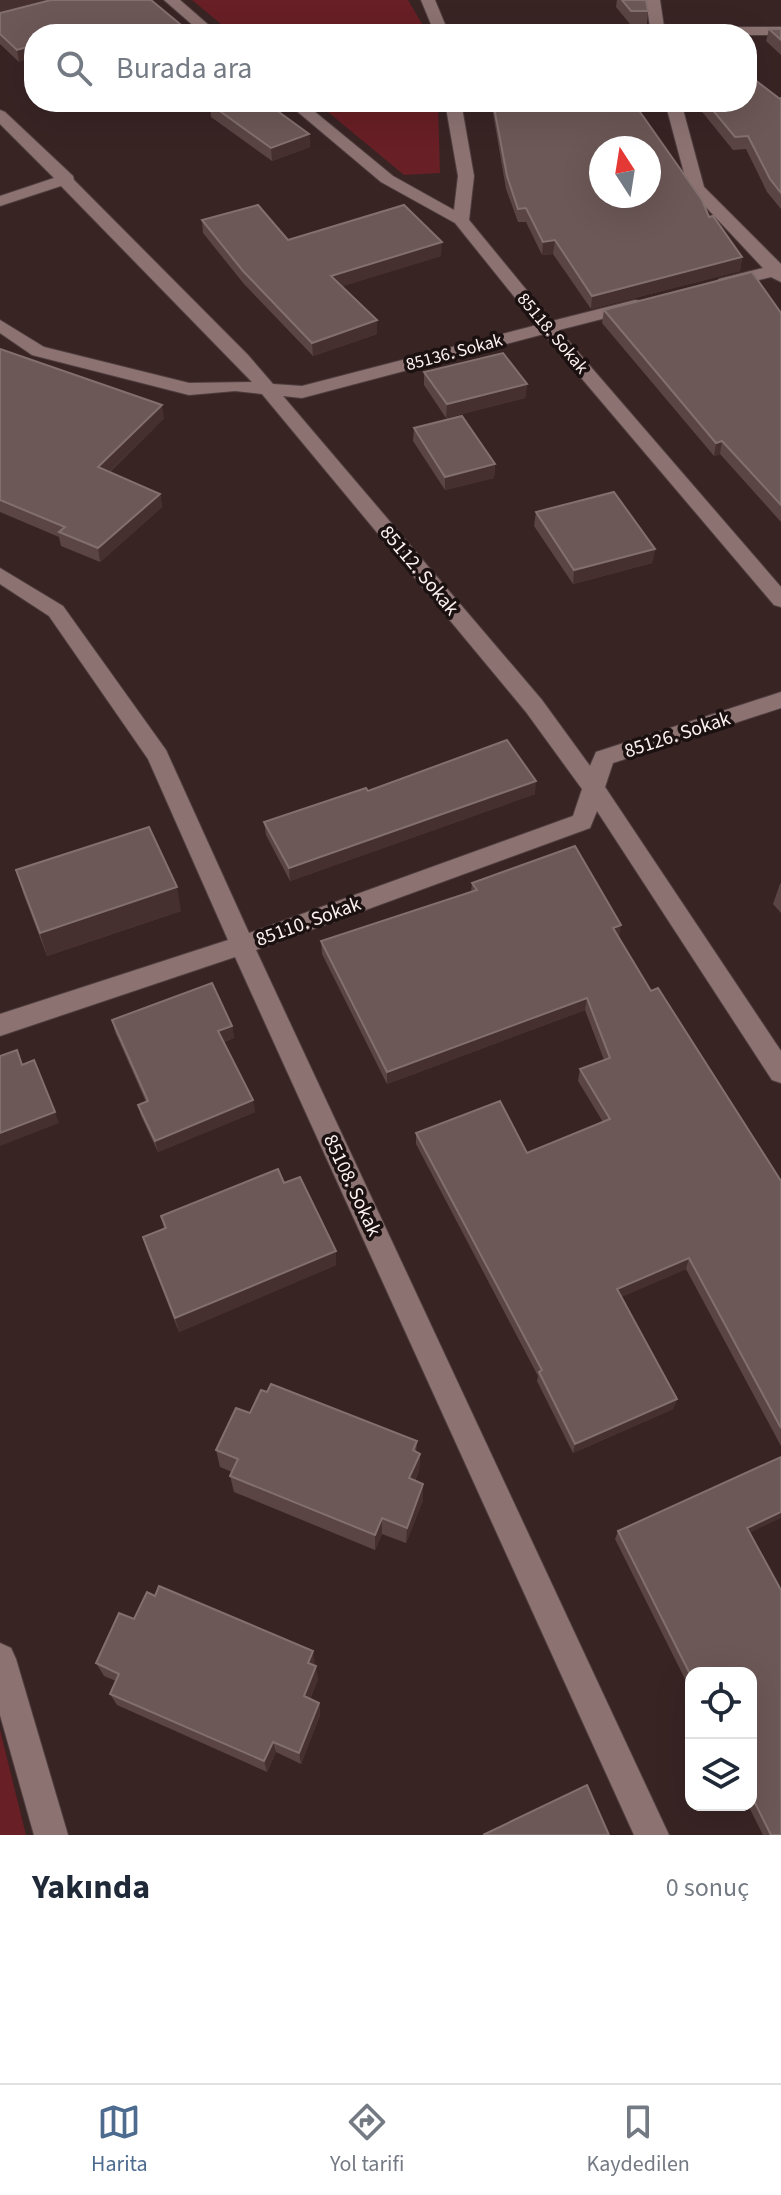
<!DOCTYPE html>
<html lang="tr">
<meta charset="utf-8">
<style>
body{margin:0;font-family:"Source Sans 3",sans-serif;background:#f2f2f3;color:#1f2937}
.controls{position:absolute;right:24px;bottom:24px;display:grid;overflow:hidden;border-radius:16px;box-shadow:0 8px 32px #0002}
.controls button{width:72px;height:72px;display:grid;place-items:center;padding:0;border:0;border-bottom:2px solid #e0e1e3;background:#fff;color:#1f2937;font:40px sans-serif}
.compass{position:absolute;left:589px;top:136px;width:72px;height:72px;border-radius:50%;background:#fff;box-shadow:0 8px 32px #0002;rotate:348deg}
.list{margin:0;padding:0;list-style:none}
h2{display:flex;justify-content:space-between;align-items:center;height:104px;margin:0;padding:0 32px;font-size:34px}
h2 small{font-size:26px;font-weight:400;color:#747a83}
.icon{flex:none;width:44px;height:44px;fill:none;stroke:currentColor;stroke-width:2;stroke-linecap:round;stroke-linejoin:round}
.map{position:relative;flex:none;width:781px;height:1835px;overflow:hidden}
.search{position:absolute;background:#fff;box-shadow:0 8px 32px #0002;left:24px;right:24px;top:24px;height:88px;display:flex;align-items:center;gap:20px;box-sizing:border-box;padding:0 28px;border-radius:32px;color:#747a83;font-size:30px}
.sheet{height:248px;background:#fff}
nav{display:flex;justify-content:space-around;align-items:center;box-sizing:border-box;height:112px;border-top:2px solid #e0e1e3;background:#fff;font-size:22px;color:#747a83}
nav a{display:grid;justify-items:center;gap:4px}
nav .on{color:#4c6b8f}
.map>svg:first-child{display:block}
.green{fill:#681f25}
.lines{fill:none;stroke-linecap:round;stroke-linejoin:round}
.street-casing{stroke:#513f40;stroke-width:2}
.street{fill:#8c7372;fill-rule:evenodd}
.wall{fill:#5a4544}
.shaded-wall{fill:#46302f}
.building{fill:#6c5857;stroke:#82706f;stroke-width:2;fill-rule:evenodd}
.labels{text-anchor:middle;stroke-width:7;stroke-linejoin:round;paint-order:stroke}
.far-street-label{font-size:18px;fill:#fdf2f1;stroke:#1a1110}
.street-label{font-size:20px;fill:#fdf2f1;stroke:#1a1110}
</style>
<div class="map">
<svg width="781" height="1835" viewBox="0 0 781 1835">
<rect width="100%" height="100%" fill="#392424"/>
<g class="green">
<path d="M192 0H408L428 34H233Z"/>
<path d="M316 102H438L440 173 404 175Z"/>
<path d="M0 1730 26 1835H0Z"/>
</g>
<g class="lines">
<defs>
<g id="street">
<path d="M164 0H180L219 34H203Z"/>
<path d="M421 0H435L447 29 650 27 646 0H660L664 27H781V35L435 34Z"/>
<path d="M286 102H303L393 176 454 210 458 176 445 102H461L474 176 469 220 552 321 635 300 641 301 644 305 641 309 559 330 781 587V607L774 605 544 334 302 398 283 396 542 700 590 766 596 752 781 692V708L613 763 605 787 781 1051V1083L772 1080 597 811 590 828 256 950 669 1835H634L235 957 0 1036V1014L228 940 148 759 49 616 0 584V568L63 606 166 750 249 933 573 816 582 789 526 712 262 394 235 391 189 395 32 355 0 333V320L44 347 189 383 252 382 61 186 0 206V196L54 178 0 124V110L5 112 73 176 74 180 248 355 273 384 302 386 537 325 455 223 381 182Z"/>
<path d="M665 102H681L704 187 781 264V282L771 277 725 288 716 283 719 279 763 268 688 188Z"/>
<path d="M0 1643 11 1648 16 1659 68 1835H34L0 1715Z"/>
</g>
</defs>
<use href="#street" class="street-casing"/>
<use href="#street" class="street"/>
</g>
<g class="wall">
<path d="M617 0H646L648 11 647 24H630L616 7Z"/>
<path d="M0 13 192 34H34L19 62 0 44Z"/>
<path d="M642 25 693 34H641Z"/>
<path d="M769 29H781V55L766 41Z"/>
<path d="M781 98V209L767 192 746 149 733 150 694 102H747Z"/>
<path d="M491 102H633L709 217 742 257 740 271 591 309 553 254 542 255 526 222H518L506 189Z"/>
<path d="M210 104 309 134 310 147 272 161 211 117Z"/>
<path d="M202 220 288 240 441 256 342 286 377 320V334L313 356 244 284 203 233Z"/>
<path d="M604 310 781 313V522L720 454 714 456 602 323Z"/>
<path d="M0 349 164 418 110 472 160 494 162 507 100 562 61 546 59 537 0 512Z"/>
<path d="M424 372 527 384 525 398 446 418 424 385Z"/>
<path d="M414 428 495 464 494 478 445 490 413 441Z"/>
<path d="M536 512 655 549 652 563 573 584 534 526Z"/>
<path d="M368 791 535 794 290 881 266 835 264 822Z"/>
<path d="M16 870 181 911 47 956 23 893Z"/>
<path d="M472 883 619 938 651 991 781 1181V1446L686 1269 621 1297 677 1399 673 1409 573 1453 537 1381 538 1376 416 1144V1133L527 1153 603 1122 578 1081 580 1069 604 1060 585 1010 387 1084 322 954 321 941 471 892Z"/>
<path d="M781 883V913L773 904 780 884Z"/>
<path d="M112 1020 232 1026 234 1038 224 1042 255 1112 158 1152 141 1116 138 1105 146 1102 115 1032Z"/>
<path d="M284 1183 336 1265 179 1332 147 1251 143 1237 164 1229 161 1216Z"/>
<path d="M250 1413 417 1441 416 1452 420 1454 419 1470 415 1481 423 1500 406 1543 382 1534 375 1550 234 1492 230 1476 232 1472 220 1467 216 1450Z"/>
<path d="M618 1531 750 1533 781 1835H763L748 1805H751V1673H691V1691L615 1539Z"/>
<path d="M155 1596 313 1651 314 1666 318 1679 310 1699 319 1703 320 1715 301 1764 276 1752 267 1772 117 1705 110 1694 116 1681 104 1676 96 1663Z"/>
</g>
<g class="shaded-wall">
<path d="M0 0H49L0 12Z"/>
<path d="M89 29 90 34H72Z"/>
<path d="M34 45V58L19 62 17 50Z"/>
<path d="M309 134 310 147 272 161 271 148Z"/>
<path d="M555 240 553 254 542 255 543 242Z"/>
<path d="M442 242 441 256 331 290V276Z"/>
<path d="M742 257 740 271 591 309 592 296Z"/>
<path d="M377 320V334L313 356 312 343Z"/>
<path d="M527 384 525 398 446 418 447 404Z"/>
<path d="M162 405 164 418 101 480 98 467Z"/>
<path d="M722 441 720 454 714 456 716 443Z"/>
<path d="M495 464 494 478 445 490V477Z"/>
<path d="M160 494 162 507 100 562 98 548Z"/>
<path d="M655 549 652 563 573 584 574 570Z"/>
<path d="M536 781 535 794 290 881 289 868Z"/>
<path d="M177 887 181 911 47 956 40 933Z"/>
<path d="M621 925 619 938 613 928Z"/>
<path d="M587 998 585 1010 387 1084V1072Z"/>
<path d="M232 1026 234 1038 220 1043 218 1031Z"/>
<path d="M253 1100 255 1112 158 1152 155 1141Z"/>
<path d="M55 1112 59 1123 0 1146V1133Z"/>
<path d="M336 1251V1265L179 1332 175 1318Z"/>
<path d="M689 1258 686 1269 614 1300 617 1289Z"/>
<path d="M677 1399 673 1409 573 1453 575 1444Z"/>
<path d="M420 1454 419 1470 409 1494V1478Z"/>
<path d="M423 1484V1500L406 1543 407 1528Z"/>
<path d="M781 1512V1518L743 1536 747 1528Z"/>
<path d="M382 1518V1534L375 1550V1535Z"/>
<path d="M313 1651 315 1664 310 1676 308 1663Z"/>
<path d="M316 1666 318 1679 306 1708 304 1696Z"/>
<path d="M319 1703 320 1715 301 1764 299 1753Z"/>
<path d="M273 1742 276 1752 267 1772 264 1761Z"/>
</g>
<g class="building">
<path d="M51 0H151L192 34H94L89 29 72 34H34V45L17 50 0 34V13Z"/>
<path d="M622 0H646L648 11H631Z"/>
<path d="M565 25H578L585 34H566Z"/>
<path d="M642 25H681L693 34H650Z"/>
<path d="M769 29H781V40Z"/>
<path d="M747 74 780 99 781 98V193L770 179 748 136 735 137 706 102H747Z"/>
<path d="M493 102H633L702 200 709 217 713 216 742 257 592 296 555 240 543 242 526 208 518 209 507 176ZM601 148H649V196H601Z"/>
<path d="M210 104 272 107 309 134 271 148Z"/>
<path d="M258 205 288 240 404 205 442 242 331 276 377 320 312 343 243 271 202 220Z"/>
<path d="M752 272 781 313V505L722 441 716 443 604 310Z"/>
<path d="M0 349 162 405 98 467 160 494 98 548 59 532 65 527 0 500Z"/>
<path d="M503 353 527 384 447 404 424 372Z"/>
<path d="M462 416 495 464 445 477 414 428Z"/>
<path d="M614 492 655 549 574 570 536 512Z"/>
<path d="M507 740 536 781 289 868 264 822 366 788 368 791Z"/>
<path d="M149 827 177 887 40 933 16 870Z"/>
<path d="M575 846 621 925 613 928 651 991 658 988 781 1181V1428L689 1258 617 1289 677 1399 575 1444 539 1372 542 1370 416 1133 500 1101 527 1153 610 1119 580 1069 610 1058 587 998 387 1072 321 941 477 890 472 883Z"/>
<path d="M212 983 232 1026 218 1031 253 1100 155 1141 138 1105 148 1101 112 1020Z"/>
<path d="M17 1050 22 1065 34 1060 55 1112 0 1133V1056Z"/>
<path d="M278 1169 284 1183 300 1177 336 1251 175 1318 143 1237 166 1228 161 1216Z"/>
<path d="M271 1384 417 1441 413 1450 420 1454 409 1478 423 1484 407 1528 382 1518 375 1535 230 1476 238 1459 216 1450 236 1408 250 1413 261 1390 267 1392Z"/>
<path d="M781 1457V1512L747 1528 781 1590V1835H771L751 1795V1673H691V1676L618 1531Z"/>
<path d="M159 1586 313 1651 308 1663 316 1666 304 1696 319 1703 299 1753 273 1742 264 1761 110 1694 119 1674 96 1663 119 1613 134 1619 147 1592 155 1596Z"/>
<path d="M587 1785 609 1835H483Z"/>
</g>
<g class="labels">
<g class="far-street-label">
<text transform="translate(553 333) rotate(50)" y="6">85118. Sokak</text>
<text transform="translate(454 352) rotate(-15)" y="6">85136. Sokak</text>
</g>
<g class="street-label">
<text transform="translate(420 570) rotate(50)" y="7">85112. Sokak</text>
<text transform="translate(677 734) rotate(-18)" y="7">85126. Sokak</text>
<text transform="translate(308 921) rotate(-20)" y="7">85110. Sokak</text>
<text transform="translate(353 1185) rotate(65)" y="7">85108. Sokak</text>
</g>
</g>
</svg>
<div class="controls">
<button><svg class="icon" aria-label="locate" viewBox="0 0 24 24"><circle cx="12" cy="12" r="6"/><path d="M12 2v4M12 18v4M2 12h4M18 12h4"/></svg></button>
<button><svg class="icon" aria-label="layers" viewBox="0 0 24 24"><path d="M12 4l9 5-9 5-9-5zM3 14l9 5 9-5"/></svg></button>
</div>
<svg class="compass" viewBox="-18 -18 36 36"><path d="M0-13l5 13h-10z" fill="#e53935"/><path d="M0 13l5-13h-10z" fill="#747a83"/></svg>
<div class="search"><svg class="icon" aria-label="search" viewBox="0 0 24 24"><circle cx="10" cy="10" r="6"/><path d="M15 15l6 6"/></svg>Burada ara</div>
</div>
<section class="sheet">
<h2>Yakında<small>0 sonuç</small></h2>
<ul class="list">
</ul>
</section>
<nav>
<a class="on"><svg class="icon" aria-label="map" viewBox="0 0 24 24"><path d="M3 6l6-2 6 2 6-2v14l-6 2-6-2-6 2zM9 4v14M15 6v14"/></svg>Harita</a>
<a><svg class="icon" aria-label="directions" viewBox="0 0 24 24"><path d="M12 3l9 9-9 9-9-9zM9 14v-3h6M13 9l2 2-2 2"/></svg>Yol tarifi</a>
<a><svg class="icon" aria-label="saved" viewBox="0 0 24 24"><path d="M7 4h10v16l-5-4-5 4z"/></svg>Kaydedilen</a>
</nav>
